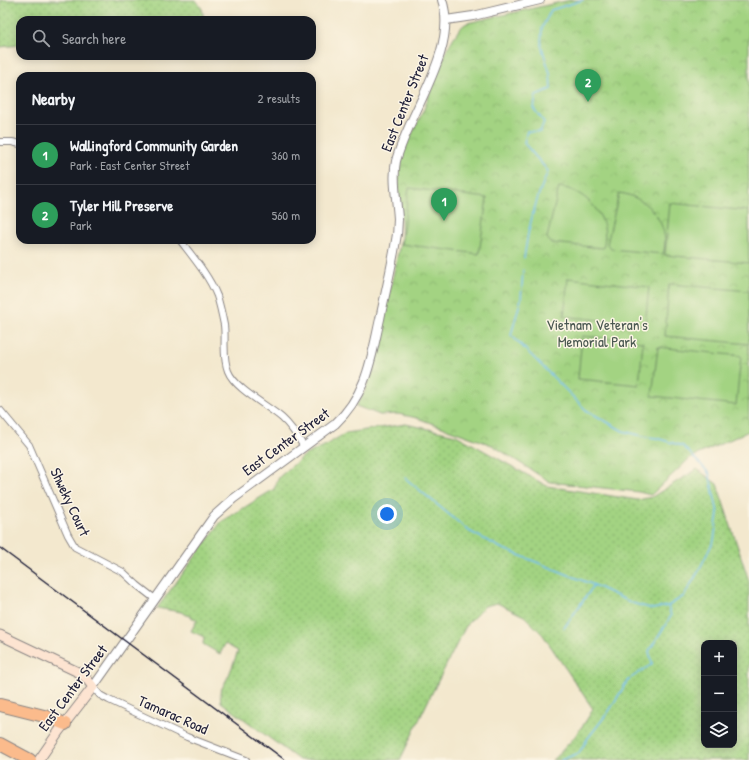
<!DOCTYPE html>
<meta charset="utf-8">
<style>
body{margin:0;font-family:"Patrick Hand",sans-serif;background:#20242c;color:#f1f3f6}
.controls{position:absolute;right:12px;bottom:12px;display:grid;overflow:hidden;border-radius:8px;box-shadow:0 2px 10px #0003}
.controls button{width:36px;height:36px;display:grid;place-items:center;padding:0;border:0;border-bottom:1px solid #363941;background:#171b24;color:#f1f3f6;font:20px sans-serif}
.you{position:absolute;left:387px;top:514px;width:14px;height:14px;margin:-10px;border:3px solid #fff;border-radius:50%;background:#1a73e8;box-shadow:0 0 0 6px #1a73e833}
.badge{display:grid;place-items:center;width:26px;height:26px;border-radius:50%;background:#c8321e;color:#fff;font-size:13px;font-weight:700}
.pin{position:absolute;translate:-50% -33px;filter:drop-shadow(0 1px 2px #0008)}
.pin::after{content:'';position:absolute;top:21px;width:14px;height:12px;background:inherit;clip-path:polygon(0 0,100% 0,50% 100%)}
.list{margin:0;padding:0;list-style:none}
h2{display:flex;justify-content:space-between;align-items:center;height:52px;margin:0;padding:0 16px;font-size:17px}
h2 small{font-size:13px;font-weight:400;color:#9ea1a6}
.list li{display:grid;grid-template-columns:26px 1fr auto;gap:12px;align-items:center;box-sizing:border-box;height:60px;padding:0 16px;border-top:1px solid #363941}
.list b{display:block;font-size:15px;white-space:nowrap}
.list p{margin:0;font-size:13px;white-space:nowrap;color:#9ea1a6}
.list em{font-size:13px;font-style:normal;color:#9ea1a6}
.icon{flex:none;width:22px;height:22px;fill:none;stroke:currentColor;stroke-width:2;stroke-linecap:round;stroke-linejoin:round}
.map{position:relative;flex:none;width:749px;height:760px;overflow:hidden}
.search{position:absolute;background:#171b24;box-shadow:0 2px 10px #0003;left:16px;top:16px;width:300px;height:44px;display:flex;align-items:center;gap:10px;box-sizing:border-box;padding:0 14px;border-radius:12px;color:#9ea1a6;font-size:15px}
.panel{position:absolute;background:#171b24;box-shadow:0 2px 10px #0003;left:16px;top:72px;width:300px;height:172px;border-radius:12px}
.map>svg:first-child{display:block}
.grass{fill:url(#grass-dots);stroke:#627a5e;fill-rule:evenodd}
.park{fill:url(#park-crowns);stroke:#627a5e}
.garden{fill:#a3d382;stroke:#627a5e}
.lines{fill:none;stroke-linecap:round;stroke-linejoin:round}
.stream{stroke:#76c1ef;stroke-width:1.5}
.minor-casing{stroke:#8a8584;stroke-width:8}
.tertiary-casing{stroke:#8a8584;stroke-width:10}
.secondary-casing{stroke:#8a8584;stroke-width:11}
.motorway-casing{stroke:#8a8584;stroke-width:14}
.minor{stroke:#fff;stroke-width:6}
.tertiary{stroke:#fff;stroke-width:8}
.secondary{stroke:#fde4d1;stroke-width:9}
.motorway{stroke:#fbbb8c;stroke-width:12}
.rail{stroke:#22223b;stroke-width:1.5}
.labels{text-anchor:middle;stroke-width:3;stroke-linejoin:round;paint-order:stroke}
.street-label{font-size:15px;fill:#22223b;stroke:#fcf5e5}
.park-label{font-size:15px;fill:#495750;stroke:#fcf5e5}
</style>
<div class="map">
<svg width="749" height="760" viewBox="0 0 749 760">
<defs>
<pattern id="grass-dots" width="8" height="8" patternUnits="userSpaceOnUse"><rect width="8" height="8" fill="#a3d382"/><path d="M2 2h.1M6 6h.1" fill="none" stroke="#8cb571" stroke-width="1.8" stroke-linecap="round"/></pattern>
<pattern id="park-crowns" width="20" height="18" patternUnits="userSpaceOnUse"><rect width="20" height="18" fill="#a3d382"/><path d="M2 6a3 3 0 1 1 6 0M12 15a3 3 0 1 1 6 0" fill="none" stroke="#8cb571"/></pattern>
</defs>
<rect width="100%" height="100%" fill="#fcf5e5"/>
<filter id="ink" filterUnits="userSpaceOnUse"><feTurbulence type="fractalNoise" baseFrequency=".025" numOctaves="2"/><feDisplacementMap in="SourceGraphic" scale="8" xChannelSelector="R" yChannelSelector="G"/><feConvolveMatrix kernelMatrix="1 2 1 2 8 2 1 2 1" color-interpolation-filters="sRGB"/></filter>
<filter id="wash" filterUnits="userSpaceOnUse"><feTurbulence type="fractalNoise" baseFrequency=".012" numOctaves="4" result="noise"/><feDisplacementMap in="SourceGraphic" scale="16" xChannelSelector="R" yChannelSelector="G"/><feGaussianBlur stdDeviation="0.9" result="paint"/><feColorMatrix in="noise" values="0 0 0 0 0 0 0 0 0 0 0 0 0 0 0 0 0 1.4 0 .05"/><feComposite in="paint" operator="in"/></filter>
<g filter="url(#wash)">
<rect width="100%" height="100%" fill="#f3e8ce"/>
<g class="grass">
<path d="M0 0H196L202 9 204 20H20V45L0 47Z"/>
<path d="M406 424 456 435 547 486 638 500 652 497 697 469 717 484 749 581V760H552C569 745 582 729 593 709L543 635 524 616 497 603 485 606 467 624 430 697 400 760H299L221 702 220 692 229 675 238 651 225 644 220 654 203 644 204 637 191 631 197 620 181 612 157 608 221 522 274 489 279 477 305 455 322 447 346 433ZM704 643H734V745H704Z"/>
</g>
<path class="park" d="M570 0H749V431L690 458 651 495 639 492 550 482 492 445 417 418 398 414 380 415 356 406 365 391 374 365 401 239C403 217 397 196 399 175 401 149 414 132 424 109 432 89 449 32 467 23Z"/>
<g class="garden">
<path d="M559 187C587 190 612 219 603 248L551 243 547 238Z"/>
<path d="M409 188 487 198 479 254 401 244Z"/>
<path d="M619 193C647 196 672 225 663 254L611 249 607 244Z"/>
<path d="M670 203 749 211V263L665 255Z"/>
<path d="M568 278 649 287 645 325 564 316Z"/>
<path d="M669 284 749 291V344L665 336Z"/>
<path d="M582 336 643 342 639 385 578 379Z"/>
<path d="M658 347 741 356 736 405 652 396Z"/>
</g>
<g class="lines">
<g class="stream">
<path d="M524 258C528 227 535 200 548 171L524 143 527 131 540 132 544 122 534 109 536 95 551 89 550 73 541 45 542 28 551 10 583 0"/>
<path d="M523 270 521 299 511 335 586 410 623 431 647 437 656 438 683 446 709 473 718 513 714 540 698 572 684 596 668 606 671 616 649 651 652 664 628 680 609 711 588 738 579 753 561 760"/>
<path d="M405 478 469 531 501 548 594 585 632 603 653 609 667 606"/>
<path d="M564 628 594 585"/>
</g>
</g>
</g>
<g filter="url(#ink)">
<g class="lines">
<defs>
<g id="minor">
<path d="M0 142H12L20 144"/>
<path d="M180 240C193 257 209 276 217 296 220 305 222 315 224 325 226 340 222 356 228 371 235 389 267 405 282 418 291 426 298 437 304 447"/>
<path d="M0 410 29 445 68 535 75 547 123 572 137 585 155 599"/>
<path d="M93 687 100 695 109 700 187 737 246 760"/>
</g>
<g id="tertiary">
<path d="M446 20 473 16 540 0"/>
<path d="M93 687 214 516 233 499 335 424C367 394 371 359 380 319 385 294 391 270 395 246 397 237 398 228 398 219 397 200 392 180 396 161 408 114 459 49 442 0"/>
</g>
<path id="secondary" d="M0 635 78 672 86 678 93 687 59 731 39 760"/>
<g id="motorway">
<path d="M0 705 48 717 65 724"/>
<path d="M0 744 30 760"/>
</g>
</defs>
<use href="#minor" class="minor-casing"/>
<use href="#tertiary" class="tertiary-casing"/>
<use href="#secondary" class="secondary-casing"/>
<use href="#motorway" class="motorway-casing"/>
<use href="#minor" class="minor"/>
<use href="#tertiary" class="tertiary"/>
<use href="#secondary" class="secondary"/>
<use href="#motorway" class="motorway"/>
<path class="rail" d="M0 548 285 760"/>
</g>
</g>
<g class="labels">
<g class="street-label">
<text transform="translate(405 103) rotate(-68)" y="5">East Center Street</text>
<text transform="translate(286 442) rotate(-36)" y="5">East Center Street</text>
<text transform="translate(70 502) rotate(65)" y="5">Shweky Court</text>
<text transform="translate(73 688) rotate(-53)" y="5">East Center Street</text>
<text transform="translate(173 715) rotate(24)" y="5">Tamarac Road</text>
</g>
<g class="park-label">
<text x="597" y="330">Vietnam Veteran's<tspan x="597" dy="17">Memorial Park</tspan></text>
</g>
</g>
</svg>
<div class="controls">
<button>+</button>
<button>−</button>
<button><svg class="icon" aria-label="layers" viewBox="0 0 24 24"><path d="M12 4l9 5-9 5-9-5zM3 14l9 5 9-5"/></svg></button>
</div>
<div class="you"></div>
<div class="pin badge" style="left:444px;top:221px;background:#2e9e5b">1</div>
<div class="pin badge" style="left:588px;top:102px;background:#2e9e5b">2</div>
<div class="search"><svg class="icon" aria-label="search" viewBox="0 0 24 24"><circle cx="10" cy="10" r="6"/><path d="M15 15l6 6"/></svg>Search here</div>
<section class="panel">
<h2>Nearby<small>2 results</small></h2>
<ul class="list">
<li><span class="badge" style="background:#2e9e5b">1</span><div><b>Wallingford Community Garden</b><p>Park · East Center Street</p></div><em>360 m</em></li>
<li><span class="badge" style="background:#2e9e5b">2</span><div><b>Tyler Mill Preserve</b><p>Park</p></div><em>560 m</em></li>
</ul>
</section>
</div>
